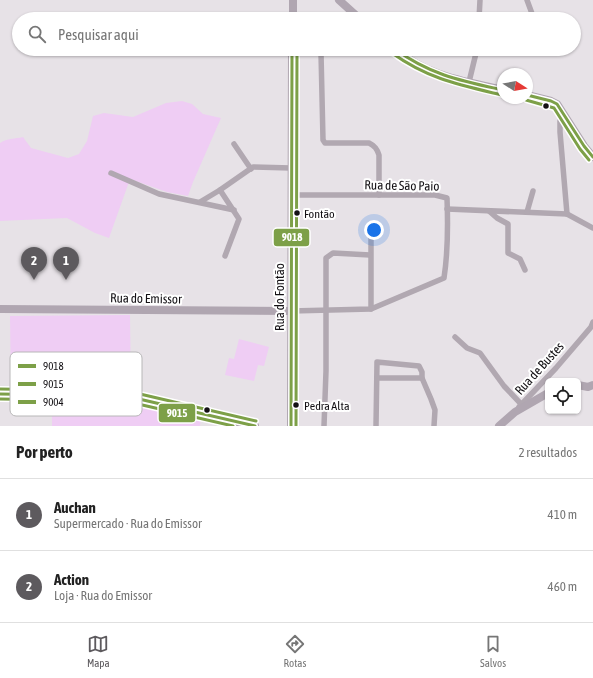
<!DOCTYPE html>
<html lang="pt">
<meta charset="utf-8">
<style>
body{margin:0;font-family:"Asap Condensed",sans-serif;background:#f2f2f2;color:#222}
.controls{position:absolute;right:12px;bottom:12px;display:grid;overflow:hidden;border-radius:6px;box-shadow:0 1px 3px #0004}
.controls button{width:36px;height:36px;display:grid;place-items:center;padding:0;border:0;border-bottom:1px solid #e0e0e0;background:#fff;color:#222;font:20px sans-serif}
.compass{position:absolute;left:497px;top:68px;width:36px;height:36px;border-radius:50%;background:#fff;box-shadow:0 1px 3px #0004;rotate:101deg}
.you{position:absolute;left:374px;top:230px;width:14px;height:14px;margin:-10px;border:3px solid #fff;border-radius:50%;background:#1a73e8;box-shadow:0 0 0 6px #1a73e833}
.badge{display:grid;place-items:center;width:26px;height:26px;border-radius:50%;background:#5d5a5e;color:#fff;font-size:13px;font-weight:700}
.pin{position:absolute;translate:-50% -33px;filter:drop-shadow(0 1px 2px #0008)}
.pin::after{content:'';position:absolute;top:21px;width:14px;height:12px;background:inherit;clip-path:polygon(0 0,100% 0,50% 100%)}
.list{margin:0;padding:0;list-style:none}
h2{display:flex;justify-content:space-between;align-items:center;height:52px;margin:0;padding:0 16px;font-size:17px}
h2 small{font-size:13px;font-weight:400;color:#767676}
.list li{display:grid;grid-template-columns:26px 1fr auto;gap:12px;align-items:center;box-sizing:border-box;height:72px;padding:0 16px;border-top:1px solid #e0e0e0}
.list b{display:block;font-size:15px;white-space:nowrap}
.list p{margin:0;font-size:13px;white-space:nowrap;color:#767676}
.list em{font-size:13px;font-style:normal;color:#767676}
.icon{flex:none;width:22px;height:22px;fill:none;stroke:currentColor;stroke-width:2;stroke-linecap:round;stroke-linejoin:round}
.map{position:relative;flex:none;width:593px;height:426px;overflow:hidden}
.search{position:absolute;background:#fff;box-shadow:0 1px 3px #0004;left:12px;right:12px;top:12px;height:44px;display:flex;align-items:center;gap:10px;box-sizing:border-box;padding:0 14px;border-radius:22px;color:#767676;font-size:15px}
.sheet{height:196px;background:#fff}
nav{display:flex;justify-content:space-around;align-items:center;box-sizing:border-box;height:56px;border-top:1px solid #e0e0e0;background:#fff;font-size:11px;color:#767676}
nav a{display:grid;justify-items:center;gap:2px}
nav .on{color:#5d5a5e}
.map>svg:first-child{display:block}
.green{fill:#efcdf4}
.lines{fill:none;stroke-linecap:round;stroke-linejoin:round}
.street{stroke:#b1a8b1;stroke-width:5.5}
.secondary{stroke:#b0a6b1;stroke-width:8}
.bus-1-casing{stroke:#fff;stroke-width:6}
.bus-2-casing{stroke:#fff;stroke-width:6}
.bus-3-casing{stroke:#fff;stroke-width:6}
.bus-1{stroke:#7da048;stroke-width:3}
.bus-2{stroke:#7da048;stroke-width:3}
.bus-3{stroke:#7da048;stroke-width:3}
.bus-dot{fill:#131014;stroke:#fff;stroke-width:1.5}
.labels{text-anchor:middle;stroke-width:4;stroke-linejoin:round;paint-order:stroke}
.bus-label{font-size:12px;fill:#131014;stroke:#fff;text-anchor:start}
.street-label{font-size:13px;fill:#131014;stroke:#fff}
.key{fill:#fff;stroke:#b8b7b8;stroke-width:1}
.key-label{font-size:11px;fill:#131014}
.line-badge{stroke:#fff;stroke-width:1.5}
.badge-label{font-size:11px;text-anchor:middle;font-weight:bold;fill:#fff}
</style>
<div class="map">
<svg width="593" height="426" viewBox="0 0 593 426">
<rect width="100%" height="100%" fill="#e7e2e7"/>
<g class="green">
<path d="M182 101 192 104 203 114 221 118 193 182 188 196 167 192 130 179 109 238 95 233 67 218 0 221V143C7 138 15 139 23 137L31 148 68 158 79 154 87 141 93 116 104 113 133 117 166 103Z"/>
<path d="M130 315 131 393 11 391 10 316Z"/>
<path d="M239 339 269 347 264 366 258 365 254 381 225 375 229 358 234 359Z"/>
<path d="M131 397 201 414 200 426H52V398Z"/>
</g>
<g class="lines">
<g class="street">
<path d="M527 0 534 19"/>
<path d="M479 19 480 0"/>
<path d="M323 49 321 53 323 140 325 143H369C375 146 377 149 379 155V195"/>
<path d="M469 82 477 49"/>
<path d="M563 113 560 121V132L567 214"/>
<path d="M234 144 251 169"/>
<path d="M111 173 159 194 234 210"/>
<path d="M220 190 239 219 225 256"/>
<path d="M200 202 220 190 253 167 291 168"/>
<path d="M447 209 567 214 593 228"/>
<path d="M489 211 497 218 508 224V253L520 259 525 270"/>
<path d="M527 212 533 191"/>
<path d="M371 234V309"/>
<path d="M291 311 371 309 444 278C448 252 448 224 447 198L435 195H291"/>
<path d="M455 337 467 348 480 353 504 386 522 405"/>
<path d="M422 378 431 399 435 410 434 426"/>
<path d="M519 407 556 368 591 327 593 322"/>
<path d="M222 426 223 418"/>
<path d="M324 426 326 371V258L333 253 370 255"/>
<path d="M376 426 377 362 419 366 422 372V378H377"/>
</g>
<g class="secondary">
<path d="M339 0 360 19"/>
<path d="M293 19V0"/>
<path d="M395 49C430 77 461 80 503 90"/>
<path d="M527 95 551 101 557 104 584 146 593 157"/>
<path d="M0 309 291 311"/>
<path d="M578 385 588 387 593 385"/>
<path d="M0 394 120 396 139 399 255 426"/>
<path d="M291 426 292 49"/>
<path d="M499 426 515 412 548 393"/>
</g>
<defs>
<g id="bus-1">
<path d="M395 49C430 75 462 81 503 90"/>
<path d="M527 95 551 101 557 104 584 146 593 157"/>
<path d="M0 394 120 396 139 399 255 426"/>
<path d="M291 426 292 49"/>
</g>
<g id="bus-2">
<path d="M392 53C428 79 460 85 502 95"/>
<path d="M526 100 554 108 580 149 589 160"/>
<path d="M0 399 120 401 138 404 233 426"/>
<path d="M296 426 297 49"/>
</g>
<path id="bus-3" d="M0 389 121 391 140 394 256 421"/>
</defs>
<use href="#bus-1" class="bus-1-casing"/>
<use href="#bus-2" class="bus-2-casing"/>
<use href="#bus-3" class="bus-3-casing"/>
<use href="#bus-1" class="bus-1"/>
<use href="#bus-2" class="bus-2"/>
<use href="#bus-3" class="bus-3"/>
</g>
<g class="bus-dot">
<circle cx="546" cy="106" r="3.5"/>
<circle cx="297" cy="213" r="3.5"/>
<circle cx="296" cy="405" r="3.5"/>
<circle cx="207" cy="410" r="3.5"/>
</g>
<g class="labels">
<g class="bus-label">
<text x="304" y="218">Fontão</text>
<text x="304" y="410">Pedra Alta</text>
</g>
<g class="street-label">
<text transform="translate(402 185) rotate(1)" y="5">Rua de São Paio</text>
<text transform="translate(279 297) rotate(-90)" y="5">Rua do Fontão</text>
<text transform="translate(146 298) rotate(1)" y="5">Rua do Emissor</text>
<text transform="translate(539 368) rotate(-48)" y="5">Rua de Bustes</text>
</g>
</g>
<rect x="10" y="352" width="132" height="64" rx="6" class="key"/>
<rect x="18" y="364" width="18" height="4" fill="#7da048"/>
<rect x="18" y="382" width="18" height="4" fill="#7da048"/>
<rect x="18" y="400" width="18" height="4" fill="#7da048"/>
<g class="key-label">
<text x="43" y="370">9018</text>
<text x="43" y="388">9015</text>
<text x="43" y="406">9004</text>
</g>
<g class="line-badge">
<rect x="273" y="228" width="37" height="19" rx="4" fill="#7da048"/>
<rect x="158" y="403" width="38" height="20" rx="4" fill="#7da048"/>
</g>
<g class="badge-label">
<text x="292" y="241">9018</text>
<text x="177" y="417">9015</text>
</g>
</svg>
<div class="controls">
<button><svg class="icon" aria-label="locate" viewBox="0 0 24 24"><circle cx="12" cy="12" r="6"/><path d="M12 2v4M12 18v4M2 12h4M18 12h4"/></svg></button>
</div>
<svg class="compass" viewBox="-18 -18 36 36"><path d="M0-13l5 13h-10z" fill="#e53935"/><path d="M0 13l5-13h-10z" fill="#767676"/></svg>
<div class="you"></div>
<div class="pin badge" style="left:66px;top:280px">1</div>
<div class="pin badge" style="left:34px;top:280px">2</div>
<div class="search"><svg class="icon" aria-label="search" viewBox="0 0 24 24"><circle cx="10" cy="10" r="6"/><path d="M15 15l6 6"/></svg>Pesquisar aqui</div>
</div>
<section class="sheet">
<h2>Por perto<small>2 resultados</small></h2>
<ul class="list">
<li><span class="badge">1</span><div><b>Auchan</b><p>Supermercado · Rua do Emissor</p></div><em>410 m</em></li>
<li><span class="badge">2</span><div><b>Action</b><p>Loja · Rua do Emissor</p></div><em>460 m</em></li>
</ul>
</section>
<nav>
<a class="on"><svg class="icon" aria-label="map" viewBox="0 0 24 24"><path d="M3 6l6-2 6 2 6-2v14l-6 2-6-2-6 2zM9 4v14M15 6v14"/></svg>Mapa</a>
<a><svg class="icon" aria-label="directions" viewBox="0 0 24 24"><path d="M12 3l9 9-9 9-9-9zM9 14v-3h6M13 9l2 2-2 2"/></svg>Rotas</a>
<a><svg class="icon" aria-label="saved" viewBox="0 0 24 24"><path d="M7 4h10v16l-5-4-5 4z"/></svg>Salvos</a>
</nav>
